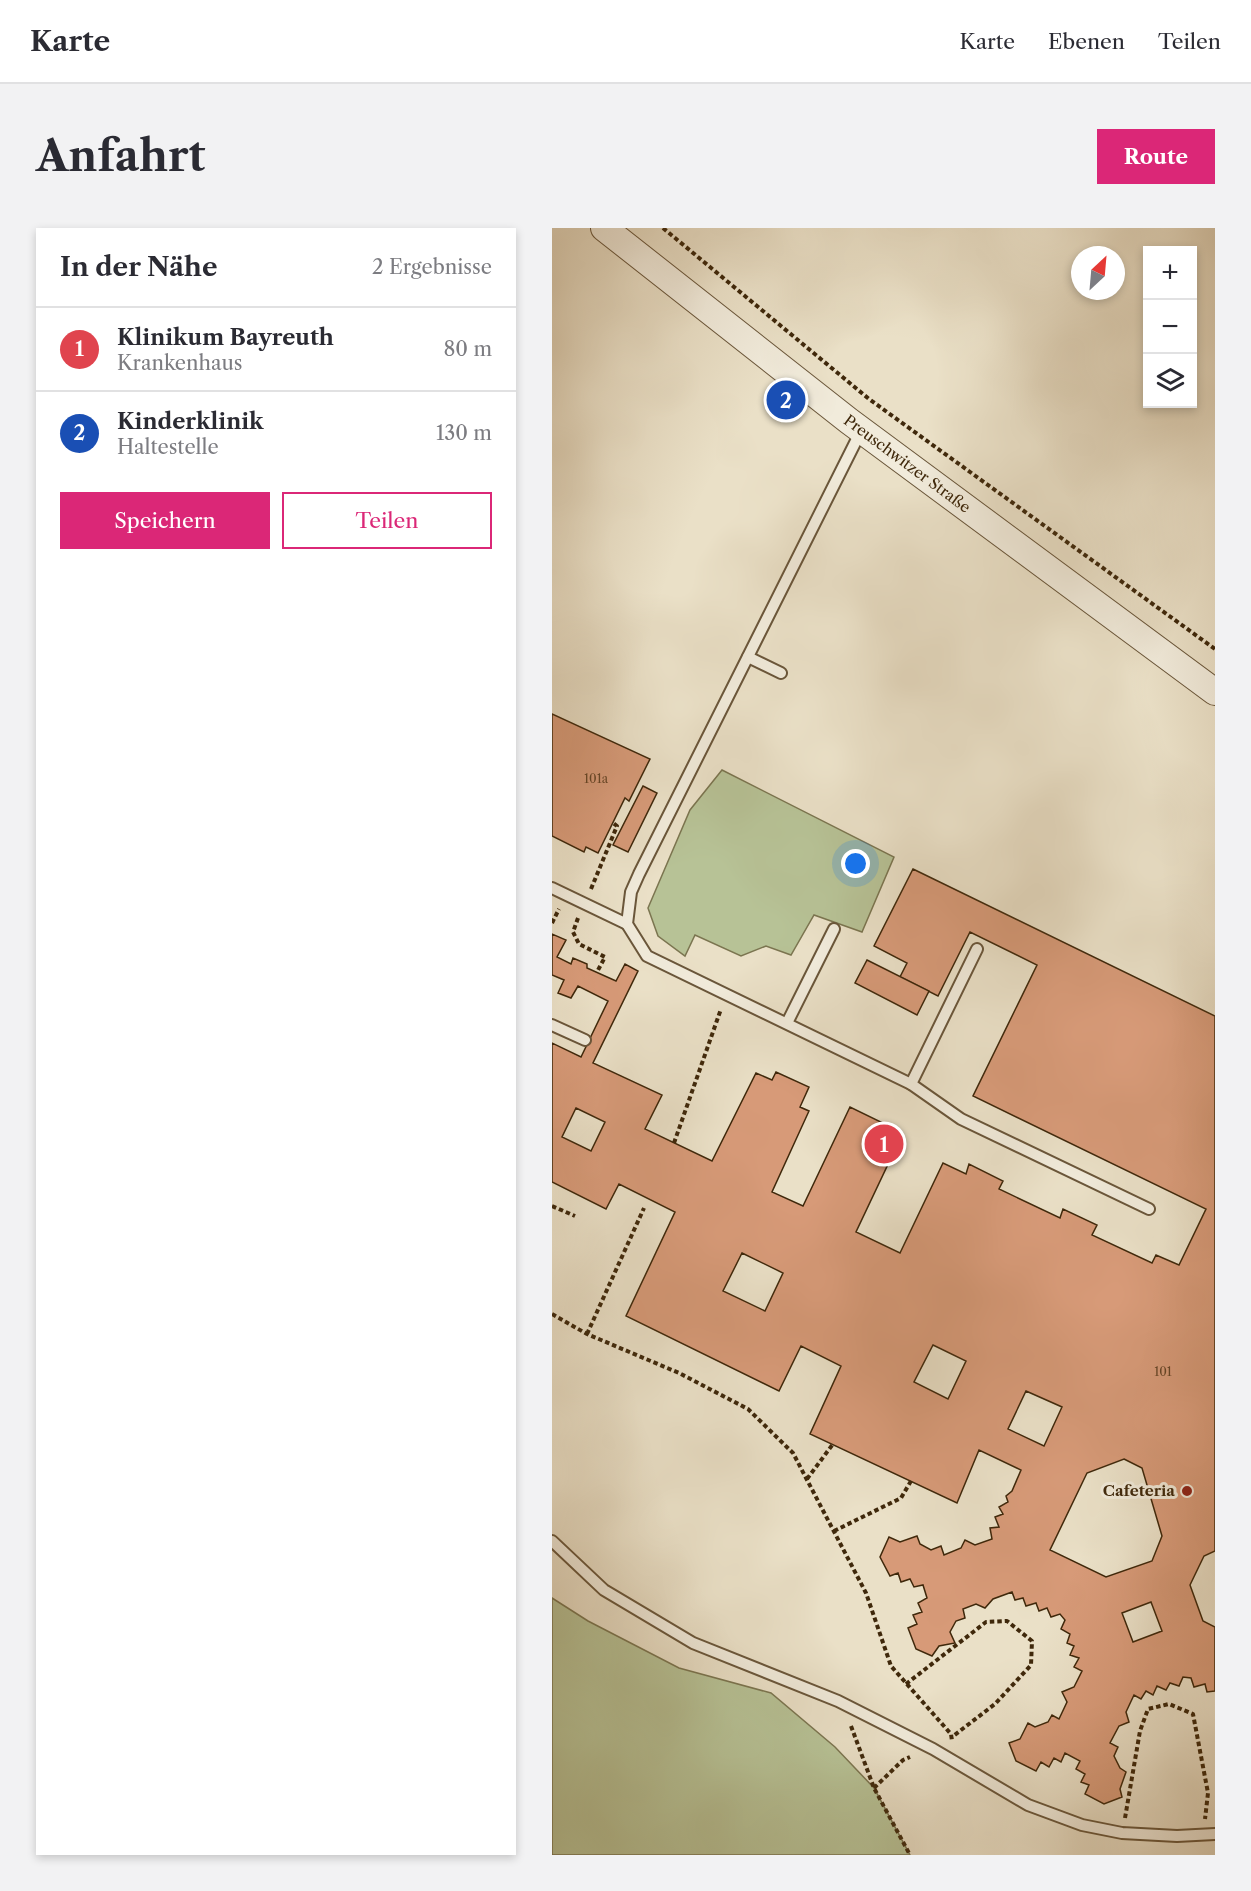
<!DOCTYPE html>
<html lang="de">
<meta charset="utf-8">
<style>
body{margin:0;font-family:"Libre Caslon Text",serif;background:#f2f2f3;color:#2b2b33}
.controls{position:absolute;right:18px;top:18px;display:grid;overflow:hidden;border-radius:0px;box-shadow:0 3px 9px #0003}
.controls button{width:54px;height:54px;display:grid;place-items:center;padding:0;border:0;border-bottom:2px solid #e1e1e2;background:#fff;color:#2b2b33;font:30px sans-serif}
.compass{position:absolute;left:519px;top:18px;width:54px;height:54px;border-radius:50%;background:#fff;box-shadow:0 3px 9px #0003;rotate:26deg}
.you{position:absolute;left:304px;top:636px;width:21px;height:21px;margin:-15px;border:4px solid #fff;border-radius:50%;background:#1a73e8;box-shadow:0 0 0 9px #1a73e833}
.badge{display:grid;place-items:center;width:39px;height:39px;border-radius:50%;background:#db2777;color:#fff;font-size:20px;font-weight:700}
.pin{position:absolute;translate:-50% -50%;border:3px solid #fff;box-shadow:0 2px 6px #0006}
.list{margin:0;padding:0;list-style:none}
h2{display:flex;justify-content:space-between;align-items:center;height:78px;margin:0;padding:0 24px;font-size:26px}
h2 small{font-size:20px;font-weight:400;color:#7c7c81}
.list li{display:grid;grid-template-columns:39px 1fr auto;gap:18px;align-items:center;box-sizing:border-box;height:84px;padding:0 24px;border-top:2px solid #e1e1e2}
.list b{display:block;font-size:22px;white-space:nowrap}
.list p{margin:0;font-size:20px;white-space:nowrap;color:#7c7c81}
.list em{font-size:20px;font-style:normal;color:#7c7c81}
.actions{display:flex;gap:12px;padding:18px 24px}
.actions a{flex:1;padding:14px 0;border:2px solid #db2777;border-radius:0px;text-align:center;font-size:21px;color:#db2777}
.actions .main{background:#db2777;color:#fff}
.icon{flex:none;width:33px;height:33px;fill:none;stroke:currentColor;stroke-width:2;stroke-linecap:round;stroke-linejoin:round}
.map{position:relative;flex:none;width:663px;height:1627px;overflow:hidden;border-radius:0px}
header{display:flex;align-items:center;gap:36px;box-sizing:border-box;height:84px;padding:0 30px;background:#fff;border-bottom:2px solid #e1e1e2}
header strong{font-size:28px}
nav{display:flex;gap:33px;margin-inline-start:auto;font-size:21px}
.intro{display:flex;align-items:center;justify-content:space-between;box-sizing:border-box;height:144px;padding:0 36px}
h1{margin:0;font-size:42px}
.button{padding:15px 27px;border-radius:0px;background:#db2777;color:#fff;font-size:21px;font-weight:700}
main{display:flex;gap:36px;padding:0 36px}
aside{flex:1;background:#fff;border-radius:0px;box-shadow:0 3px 9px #0003}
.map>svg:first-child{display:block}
.green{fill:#b7c296;stroke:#7b7550;stroke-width:1.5}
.building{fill:#d79a78;stroke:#3f280b;stroke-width:1.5;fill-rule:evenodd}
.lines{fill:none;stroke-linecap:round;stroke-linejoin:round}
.service-casing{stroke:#6a563a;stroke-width:14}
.tertiary-casing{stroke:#6a563a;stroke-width:28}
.path{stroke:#3f280b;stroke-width:4;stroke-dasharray:4.5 3;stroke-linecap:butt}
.service{stroke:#f1ebdb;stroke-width:10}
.tertiary{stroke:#f1ebdb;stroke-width:26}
.poi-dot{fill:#8f2418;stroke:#f1ebdb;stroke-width:2}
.labels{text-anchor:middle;stroke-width:6;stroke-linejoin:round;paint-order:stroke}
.number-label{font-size:12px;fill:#654426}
.street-label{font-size:15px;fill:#3f280b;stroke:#f1ebdb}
.poi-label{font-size:15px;font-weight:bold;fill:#3f280b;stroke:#f1ebdb;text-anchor:end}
</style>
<header>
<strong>Karte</strong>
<nav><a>Karte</a><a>Ebenen</a><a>Teilen</a></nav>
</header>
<div class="intro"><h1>Anfahrt</h1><a class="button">Route</a></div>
<main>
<aside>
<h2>In der Nähe<small>2 Ergebnisse</small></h2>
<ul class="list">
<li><span class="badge" style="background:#e0444e">1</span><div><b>Klinikum Bayreuth</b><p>Krankenhaus</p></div><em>80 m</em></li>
<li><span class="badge" style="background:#1a4fb4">2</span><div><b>Kinderklinik</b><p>Haltestelle</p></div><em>130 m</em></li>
</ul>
<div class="actions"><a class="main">Speichern</a><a>Teilen</a></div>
</aside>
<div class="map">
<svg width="663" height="1627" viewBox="0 0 663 1627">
<rect width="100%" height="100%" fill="#eae0c7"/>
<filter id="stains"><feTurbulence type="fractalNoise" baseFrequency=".00333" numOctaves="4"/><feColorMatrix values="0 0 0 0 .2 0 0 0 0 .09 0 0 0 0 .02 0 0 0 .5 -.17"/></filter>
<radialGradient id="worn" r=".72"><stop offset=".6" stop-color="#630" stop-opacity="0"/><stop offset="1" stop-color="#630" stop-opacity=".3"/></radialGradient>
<g class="green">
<path d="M170 542 342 629 310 704 262 687 239 727 214 718 189 728 143 707 133 728 106 708 96 680 138 582Z"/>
<path d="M0 1370 36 1393 127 1440 219 1465 283 1519 322 1560 358 1627H0Z"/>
</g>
<g class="building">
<path d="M0 486 98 531 77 573 73 570 46 625 34 619 32 624 0 608Z"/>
<path d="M91 558 105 565 76 624 61 617Z"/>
<path d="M361 641 663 788V1323L652 1328 638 1357 651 1393 663 1399V1463L655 1464 653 1456 642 1459 639 1450 631 1449 627 1458 618 1455 614 1462 605 1458 601 1467 594 1463 589 1471 582 1467 574 1484 577 1494 567 1498 558 1515 566 1519 562 1528 568 1540 574 1544 568 1561 570 1569 552 1576 533 1566 537 1557 529 1554 533 1546 524 1541 528 1533 513 1525 509 1534 502 1530 497 1539 489 1534 484 1543 464 1533 457 1515 468 1511 476 1495 483 1499 496 1494 500 1487 507 1491 515 1474 510 1464 522 1459 530 1443 522 1439 527 1430 518 1427 522 1418 515 1415 518 1406 509 1401 513 1392 508 1386 499 1389 495 1380 487 1383 484 1375 474 1378 471 1370 463 1372 460 1364 441 1371 433 1380 424 1376 411 1381 413 1390 404 1393 398 1404 403 1415 387 1418 380 1428 364 1421 356 1400 365 1396 361 1387 370 1384 366 1375 375 1370 371 1357 362 1359 358 1351 349 1354 346 1345 338 1348 328 1329 337 1309 348 1314 365 1308 368 1316 379 1322 389 1318 392 1327 409 1320 413 1312 423 1317 440 1311 438 1300 447 1299 443 1289 451 1286 447 1279 456 1274 454 1268 460 1263 469 1242 427 1222 405 1275 258 1206 289 1138 249 1118 227 1163 74 1088 123 984 67 956 54 981 0 954V815L29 829 56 773 26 758 19 770 6 765 12 752 0 747V706L14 712 5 729 19 736 21 730 35 736V740L64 753 73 736 86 743 41 835 110 867 93 901 160 933 204 845 220 852 224 844 257 859 248 879 257 883 220 964 251 978 298 879 333 896 329 904 347 913 304 1004 348 1025 391 935 414 946 417 936 451 953 447 961 508 990 511 981 545 997 540 1007 600 1035 604 1027 627 1037 654 981 421 868 485 737 418 704 386 768 348 749 355 735 322 718ZM24 880 53 894 39 923 10 909ZM190 1025 231 1045 213 1083 171 1063ZM381 1117 414 1133 396 1171 362 1154ZM474 1163 510 1179 492 1218 456 1201ZM572 1231 590 1240 610 1308 600 1333 554 1349 498 1322 535 1245ZM599 1374 610 1403 581 1414 570 1385Z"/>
<path d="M315 732 377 763 365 787 303 755Z"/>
</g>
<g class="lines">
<defs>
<g id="service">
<path d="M310 201 87 646 79 664 75 696 95 728 359 856"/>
<path d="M196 429 229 445"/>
<path d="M0 660 75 696"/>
<path d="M425 721 359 856 409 891 597 981"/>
<path d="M235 795 282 701"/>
<path d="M0 797 33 812"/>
<path d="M0 1313 52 1362 141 1415 286 1473 381 1521 476 1577 530 1597 570 1605 625 1608 663 1606"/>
</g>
<g id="tertiary">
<path id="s1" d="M52 0 297 193 663 464"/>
</g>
</defs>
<use href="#service" class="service-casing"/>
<use href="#tertiary" class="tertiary-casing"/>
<g class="path">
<path d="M111 0 317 171 663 421"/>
<path d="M39 661 65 598 61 595"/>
<path d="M26 690 21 704 27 716 53 729 45 744"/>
<path d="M0 695 7 681"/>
<path d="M122 915 169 781"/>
<path d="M0 978 23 988"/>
<path d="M0 1086 35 1106 127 1145 196 1181 241 1225 314 1365 339 1438 399 1506 400 1513"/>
<path d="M35 1106 92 980"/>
<path d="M255 1251 281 1216"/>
<path d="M282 1303 349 1270 359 1253"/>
<path d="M354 1456 434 1394 455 1393 480 1413 479 1437 443 1476 400 1509"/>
<path d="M299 1498 322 1560 358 1627"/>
<path d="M322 1560 351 1532 358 1529"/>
<path d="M573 1590 588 1503 596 1481 617 1476 641 1486 656 1565 653 1591"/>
</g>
<use href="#service" class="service"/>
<use href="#tertiary" class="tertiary"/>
</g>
<circle class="poi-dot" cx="635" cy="1263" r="6"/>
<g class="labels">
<g class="number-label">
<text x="44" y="555">101a</text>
<text x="611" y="1148">101</text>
</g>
<g class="street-label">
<text dy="5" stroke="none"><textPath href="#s1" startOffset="384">Preuschwitzer Straße</textPath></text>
</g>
<g class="poi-label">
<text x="623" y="1268">Cafeteria</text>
</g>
</g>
<rect width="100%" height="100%" filter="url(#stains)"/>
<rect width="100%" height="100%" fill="url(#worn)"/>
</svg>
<div class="controls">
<button>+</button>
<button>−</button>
<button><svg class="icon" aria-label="layers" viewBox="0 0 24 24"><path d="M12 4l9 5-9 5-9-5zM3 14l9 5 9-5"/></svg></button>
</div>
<svg class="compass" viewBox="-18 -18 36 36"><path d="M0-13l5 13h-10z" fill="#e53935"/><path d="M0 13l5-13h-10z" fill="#7c7c81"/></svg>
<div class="you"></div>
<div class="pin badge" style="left:332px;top:916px;background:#e0444e">1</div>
<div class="pin badge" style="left:234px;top:172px;background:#1a4fb4">2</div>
</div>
</main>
